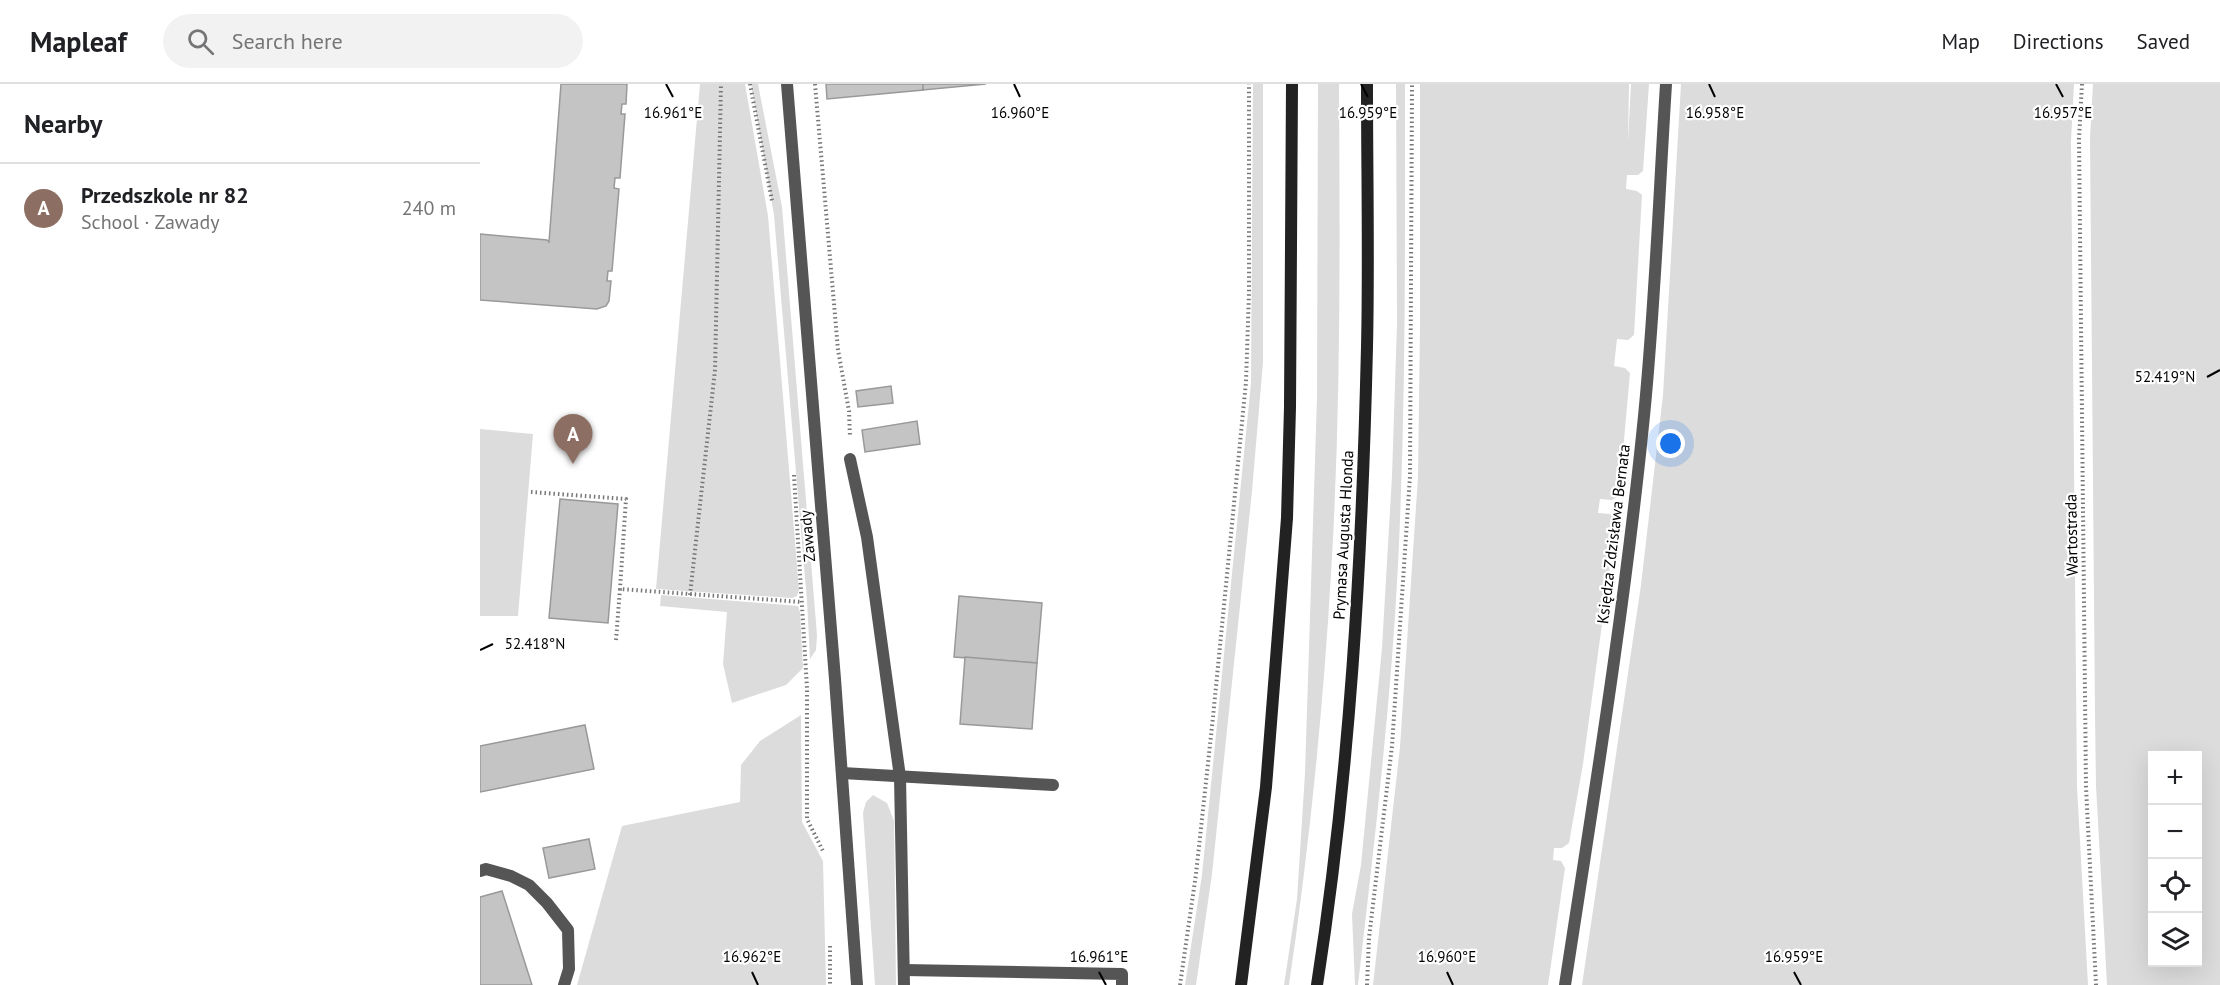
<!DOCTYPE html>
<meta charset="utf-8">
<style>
body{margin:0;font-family:"PT Sans",sans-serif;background:#f2f2f2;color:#202124}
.controls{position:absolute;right:18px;bottom:18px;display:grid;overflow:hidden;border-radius:0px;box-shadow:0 6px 24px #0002}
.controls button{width:54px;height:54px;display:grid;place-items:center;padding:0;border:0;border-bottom:2px solid #e0e0e0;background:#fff;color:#202124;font:30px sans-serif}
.you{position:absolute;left:1191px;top:360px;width:21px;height:21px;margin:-15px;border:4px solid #fff;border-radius:50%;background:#1a73e8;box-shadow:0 0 0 9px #1a73e833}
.badge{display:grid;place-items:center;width:39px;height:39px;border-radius:50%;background:#db2777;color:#fff;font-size:20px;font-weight:700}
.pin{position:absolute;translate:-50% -50px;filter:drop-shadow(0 2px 3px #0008)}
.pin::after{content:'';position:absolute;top:32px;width:21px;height:18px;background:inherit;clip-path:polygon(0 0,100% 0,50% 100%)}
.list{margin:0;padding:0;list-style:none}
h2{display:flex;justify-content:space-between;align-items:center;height:78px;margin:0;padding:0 24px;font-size:26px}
h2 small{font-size:20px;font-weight:400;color:#757577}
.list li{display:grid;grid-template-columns:39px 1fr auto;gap:18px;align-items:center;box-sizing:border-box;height:90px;padding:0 24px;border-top:2px solid #e0e0e0}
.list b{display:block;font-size:22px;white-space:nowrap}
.list p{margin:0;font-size:20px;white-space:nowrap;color:#757577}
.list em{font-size:20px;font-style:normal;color:#757577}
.icon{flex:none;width:33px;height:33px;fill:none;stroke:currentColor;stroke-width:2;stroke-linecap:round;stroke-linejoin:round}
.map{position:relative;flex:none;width:1740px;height:901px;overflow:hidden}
header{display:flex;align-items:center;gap:36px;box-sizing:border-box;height:84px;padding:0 30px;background:#fff;border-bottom:2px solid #e0e0e0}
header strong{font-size:28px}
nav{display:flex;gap:33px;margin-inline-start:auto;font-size:21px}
.search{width:420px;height:54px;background:#f2f2f2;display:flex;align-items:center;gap:15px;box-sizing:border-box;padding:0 21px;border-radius:33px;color:#757577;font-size:22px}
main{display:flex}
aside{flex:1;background:#fff}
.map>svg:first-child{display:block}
.green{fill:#dcdcdc;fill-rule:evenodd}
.building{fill:#c4c4c4;stroke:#999;stroke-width:1.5}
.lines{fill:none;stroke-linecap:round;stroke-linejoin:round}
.path{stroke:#777;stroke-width:4;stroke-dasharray:1.5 3;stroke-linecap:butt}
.lane{stroke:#555;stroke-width:12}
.street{stroke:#555;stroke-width:12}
.secondary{stroke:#222;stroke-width:12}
.ticks{fill:none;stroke:#000;stroke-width:2}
.labels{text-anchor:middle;stroke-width:4.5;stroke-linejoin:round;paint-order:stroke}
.street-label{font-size:16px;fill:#000;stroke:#fff}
.ticks-label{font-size:15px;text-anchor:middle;fill:#000;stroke:#fff;stroke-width:4.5;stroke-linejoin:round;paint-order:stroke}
</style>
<header>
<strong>Mapleaf</strong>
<div class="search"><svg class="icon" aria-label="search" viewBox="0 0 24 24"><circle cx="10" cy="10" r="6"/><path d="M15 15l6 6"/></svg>Search here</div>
<nav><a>Map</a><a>Directions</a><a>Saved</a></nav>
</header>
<main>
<aside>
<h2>Nearby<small></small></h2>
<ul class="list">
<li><span class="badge" style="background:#8d6e63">A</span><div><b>Przedszkole nr 82</b><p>School · Zawady</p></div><em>240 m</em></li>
</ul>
</aside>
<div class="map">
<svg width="1740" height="901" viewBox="0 0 1740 901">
<rect width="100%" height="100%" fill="#fff"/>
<g class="green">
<path d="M220 0H265L288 132 319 506 317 512 312 514 176 505Z"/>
<path d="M271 0H278L302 123 337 551 336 566 330 575 327 517 294 131Z"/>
<path d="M773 0H783V278L772 407 732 790 716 901H705L722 791 771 299Z"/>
<path d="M838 0H859C860 163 861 327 851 490 843 628 829 765 809 901H804L817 815 825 689 837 313Z"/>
<path d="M916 0H925C925 160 926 321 918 481 911 621 894 761 878 901H875L872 830 881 781 902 564 912 392 917 240Z"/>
<path d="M940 0H1149L1148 59 1151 0H1169L1163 87 1158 91H1147L1146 105 1157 107 1162 111 1154 251 1148 256 1137 255 1134 282 1145 284 1150 289 1139 412 1132 416 1120 415 1118 429 1130 430 1136 437 1103 680 1089 759 1082 764H1074L1073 776 1081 777 1085 784 1068 901H893L920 663 938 393 940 241Z"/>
<path d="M1201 0H1594L1591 57 1597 703 1608 901H1102L1161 501 1183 311Z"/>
<path d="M1613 0H1740V901H1627L1616 702 1615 630 1610 54ZM1672 672H1718V878H1672Z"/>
<path d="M0 345 53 350 38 532H0Z"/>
<path d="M181 511 318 522 320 528 323 584 306 601 252 619 243 580 247 528 180 522Z"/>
<path d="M321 631 322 738 343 777 346 901H97L142 742 260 718 261 681 280 657Z"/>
<path d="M393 711 407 719 414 737 416 901H395L383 729 386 718Z"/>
</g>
<g class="building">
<path d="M81 0H147L146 20H142L141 30H145L140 94H135L134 104 139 105 132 187H128L127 197H131L129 217 126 222 117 225 0 216V150L67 156 69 158Z"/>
<path d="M346 0H443V6L347 15Z"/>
<path d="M443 0H506L443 6Z"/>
<path d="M411 302 413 319 378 323 376 307Z"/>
<path d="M437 337 440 360 385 368 382 346Z"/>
<path d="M80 415 138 420 128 539 69 534Z"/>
<path d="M479 512 562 519 557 579 474 573Z"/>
<path d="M485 573 557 579 552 645 480 640Z"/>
<path d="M105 641 114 685 0 708V662Z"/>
<path d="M109 755 115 785 69 794 63 764Z"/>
<path d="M22 807 52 901H0V813Z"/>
</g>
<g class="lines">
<g class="path">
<path d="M270 0 292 117"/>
<path d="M335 0 358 266 369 327 370 353"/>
<path d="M1602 0 1599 55 1606 703 1616 901"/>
<path d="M314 391 327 604V735L344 769"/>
<path d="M51 408 146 415 140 505"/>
<path d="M210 511 235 286 241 0"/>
<path d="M136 556 140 505 322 518"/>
<path d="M350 862V901"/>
<path d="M700 901 716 790 733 633 766 298 769 209V0"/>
<path d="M887 901 889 854 912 662 930 392 932 0"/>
</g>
<g class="lane">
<path d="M370 375 387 453 420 693 424 901"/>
<path d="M362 689 573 701"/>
<path d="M0 787 6 785 31 792 49 801 67 819 88 846 89 885 84 901"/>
<path d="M424 886 642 890V901"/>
</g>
<g class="street">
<path d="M307 0 355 595 377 901"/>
<path d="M1085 901C1114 712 1145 523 1164 332 1175 222 1179 111 1186 0"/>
</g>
<g class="secondary">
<path d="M761 901 786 703 807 434 810 323 812 0"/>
<path d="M837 901C870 690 882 476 887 263 889 176 887 88 887 0"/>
</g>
</g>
<path class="ticks" d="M186 0 193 13M534 0 540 13M881 0 888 13M1229 0 1235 13M1576 0 1583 13M1727 293 1740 286M0 566 13 560M272 888 278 901M619 888 626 901M967 888 973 901M1314 888 1321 901"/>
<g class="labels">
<g class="street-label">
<text transform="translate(1133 450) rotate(-83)" y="6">Księdza Zdzisława Bernata</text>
<text transform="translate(863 451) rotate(-87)" y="6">Prymasa Augusta Hlonda</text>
<text transform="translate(1591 451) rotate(-91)" y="6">Wartostrada</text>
<text transform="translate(327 452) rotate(-95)" y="6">Zawady</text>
</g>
</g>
<g class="ticks-label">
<text x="888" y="34">16.959°E</text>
<text x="1583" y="34">16.957°E</text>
<text x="193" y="34">16.961°E</text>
<text x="540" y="34">16.960°E</text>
<text x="1235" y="34">16.958°E</text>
<text x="1685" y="298">52.419°N</text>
<text x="55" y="565">52.418°N</text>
<text x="272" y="878">16.962°E</text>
<text x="619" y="878">16.961°E</text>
<text x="967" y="878">16.960°E</text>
<text x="1314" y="878">16.959°E</text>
</g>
</svg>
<div class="controls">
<button>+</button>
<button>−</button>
<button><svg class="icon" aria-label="locate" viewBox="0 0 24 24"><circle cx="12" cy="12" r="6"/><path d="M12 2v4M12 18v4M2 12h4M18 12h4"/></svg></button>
<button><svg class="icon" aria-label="layers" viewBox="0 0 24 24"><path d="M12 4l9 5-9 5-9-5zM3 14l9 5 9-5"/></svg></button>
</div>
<div class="you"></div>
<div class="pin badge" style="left:93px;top:380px;background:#8d6e63">A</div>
</div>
</main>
